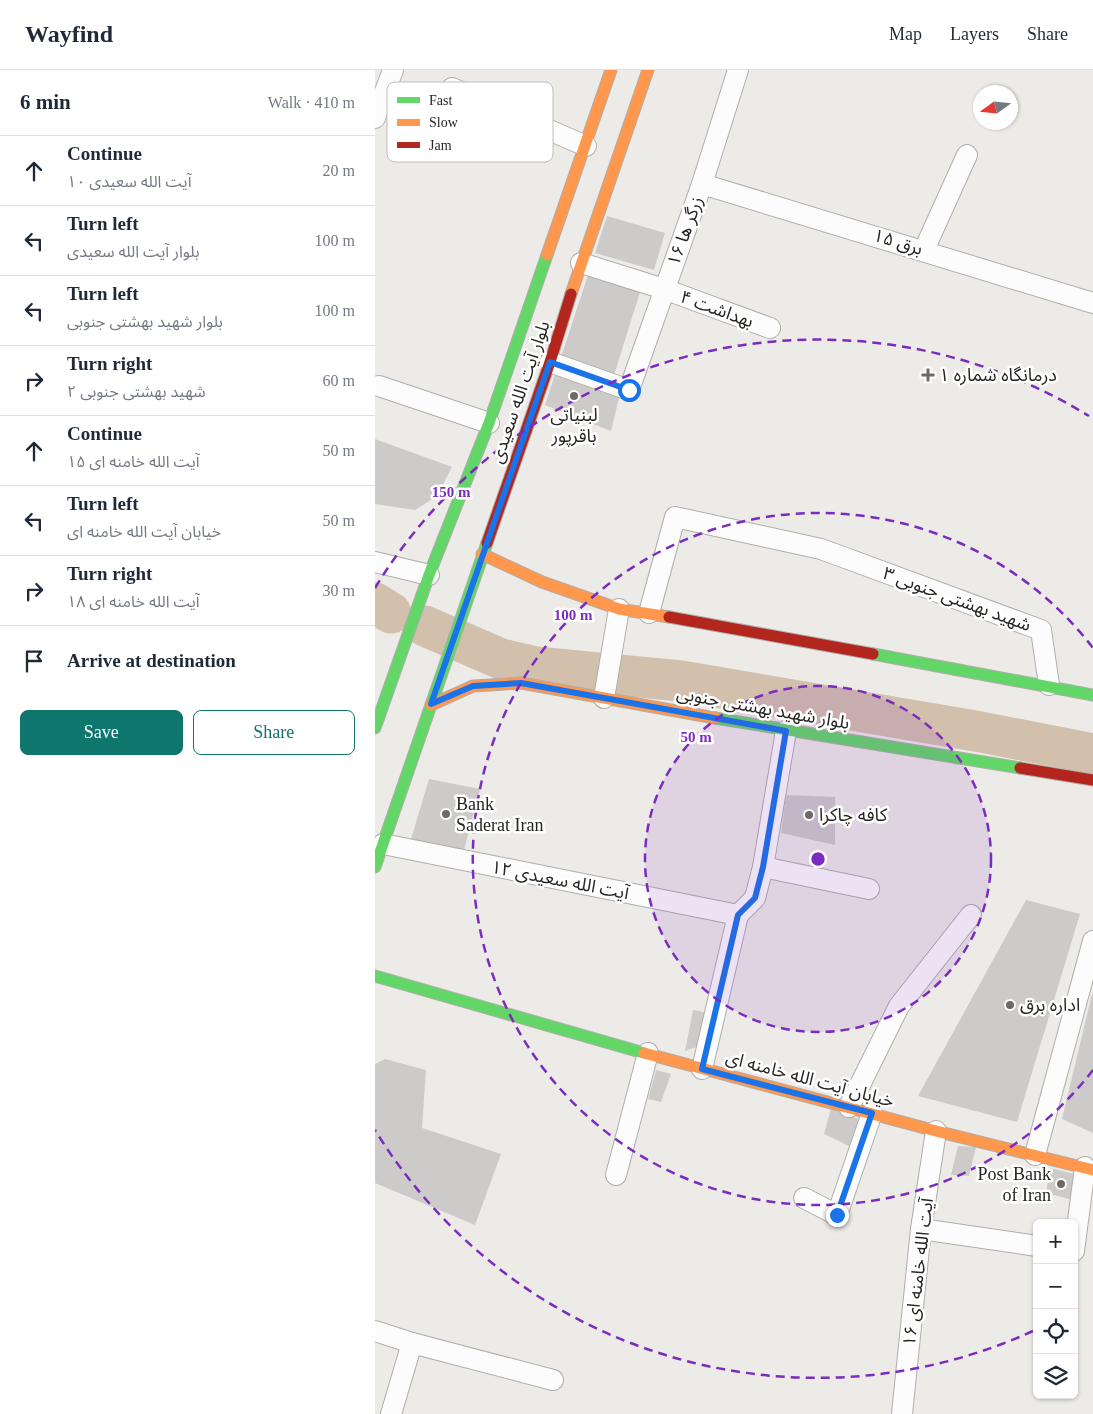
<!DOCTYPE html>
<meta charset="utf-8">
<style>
body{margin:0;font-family:"Times New Roman","Noto Sans Arabic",serif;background:#f6f6f7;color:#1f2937}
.controls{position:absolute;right:15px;bottom:15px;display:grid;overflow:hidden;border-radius:8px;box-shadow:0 1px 4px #0004}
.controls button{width:45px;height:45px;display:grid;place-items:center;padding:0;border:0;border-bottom:1px solid #e0e1e3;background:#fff;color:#1f2937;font:25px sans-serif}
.compass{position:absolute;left:598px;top:15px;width:45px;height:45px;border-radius:50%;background:#fff;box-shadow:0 1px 4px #0004;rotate:255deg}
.stop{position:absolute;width:15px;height:15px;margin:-11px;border:4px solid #1a73e8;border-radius:50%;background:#fff}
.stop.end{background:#1a73e8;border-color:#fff;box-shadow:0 1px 5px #0008}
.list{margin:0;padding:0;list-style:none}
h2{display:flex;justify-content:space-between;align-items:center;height:65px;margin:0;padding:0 20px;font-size:21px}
h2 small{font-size:16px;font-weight:400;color:#747a83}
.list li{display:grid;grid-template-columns:32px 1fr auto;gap:15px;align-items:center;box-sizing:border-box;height:70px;padding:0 20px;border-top:1px solid #e0e1e3}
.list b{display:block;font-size:19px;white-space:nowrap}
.list p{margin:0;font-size:16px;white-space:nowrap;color:#747a83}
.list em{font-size:16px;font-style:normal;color:#747a83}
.actions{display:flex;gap:10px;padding:15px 20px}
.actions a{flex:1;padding:11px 0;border:1px solid #0f766e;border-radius:8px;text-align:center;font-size:18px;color:#0f766e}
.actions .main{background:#0f766e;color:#fff}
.icon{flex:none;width:28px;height:28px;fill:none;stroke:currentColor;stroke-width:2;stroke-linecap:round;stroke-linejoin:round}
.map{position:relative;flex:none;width:718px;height:1344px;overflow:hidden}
header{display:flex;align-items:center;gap:30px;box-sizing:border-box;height:70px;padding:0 25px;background:#fff;border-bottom:1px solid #e0e1e3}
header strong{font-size:24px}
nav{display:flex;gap:28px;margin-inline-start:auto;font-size:18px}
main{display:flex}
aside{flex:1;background:#fff}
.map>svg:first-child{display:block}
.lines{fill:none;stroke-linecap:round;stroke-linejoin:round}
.river{stroke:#d3c0ac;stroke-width:41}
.building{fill:#cdcbc9}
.street-casing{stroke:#b0aeac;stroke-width:22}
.fast-casing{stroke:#b0aeac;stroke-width:13}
.slow-casing{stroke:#b0aeac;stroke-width:13}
.jam-casing{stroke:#b0aeac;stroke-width:13}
.street{stroke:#fcfcfc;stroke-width:20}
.fast{stroke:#63d668;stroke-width:11}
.slow{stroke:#ff974d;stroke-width:11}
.jam{stroke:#b3261e;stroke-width:11}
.route{stroke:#1a73e8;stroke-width:6}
.ring{fill:none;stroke:#7b2cbf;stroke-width:2.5;stroke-dasharray:9 6}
.poi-dot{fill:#6c6a68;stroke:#fff;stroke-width:2}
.labels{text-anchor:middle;stroke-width:5;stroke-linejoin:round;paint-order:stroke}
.street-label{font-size:18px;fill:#262523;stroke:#fff}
.poi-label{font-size:18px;fill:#262523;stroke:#fff;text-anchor:start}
.key{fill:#fff;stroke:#bebebd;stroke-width:1}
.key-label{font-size:14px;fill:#262523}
.centre{fill:#7b2cbf;stroke:#fff;stroke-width:2.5}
.ring-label{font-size:15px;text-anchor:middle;font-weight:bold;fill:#7b2cbf;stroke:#fff;stroke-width:5;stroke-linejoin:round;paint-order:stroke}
</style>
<header>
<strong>Wayfind</strong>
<nav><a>Map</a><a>Layers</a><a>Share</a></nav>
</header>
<main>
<aside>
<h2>6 min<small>Walk · 410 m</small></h2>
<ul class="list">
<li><svg class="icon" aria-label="ahead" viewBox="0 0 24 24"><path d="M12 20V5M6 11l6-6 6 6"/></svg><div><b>Continue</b><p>آیت الله سعیدی ۱۰</p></div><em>20 m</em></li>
<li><svg class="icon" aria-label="left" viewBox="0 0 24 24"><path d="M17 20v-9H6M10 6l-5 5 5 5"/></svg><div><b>Turn left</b><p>بلوار آیت الله سعیدی</p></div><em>100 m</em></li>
<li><svg class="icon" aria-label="left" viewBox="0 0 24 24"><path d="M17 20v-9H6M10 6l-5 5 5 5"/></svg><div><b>Turn left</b><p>بلوار شهید بهشتی جنوبی</p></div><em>100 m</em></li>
<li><svg class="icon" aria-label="right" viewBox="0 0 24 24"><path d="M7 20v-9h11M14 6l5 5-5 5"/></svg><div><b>Turn right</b><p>شهید بهشتی جنوبی ۲</p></div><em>60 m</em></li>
<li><svg class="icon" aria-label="ahead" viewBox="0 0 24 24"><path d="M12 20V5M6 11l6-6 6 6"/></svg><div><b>Continue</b><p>آیت الله خامنه ای ۱۵</p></div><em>50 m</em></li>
<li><svg class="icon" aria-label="left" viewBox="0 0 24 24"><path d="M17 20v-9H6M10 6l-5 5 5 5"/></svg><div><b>Turn left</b><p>خیابان آیت الله خامنه ای</p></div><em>50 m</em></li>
<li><svg class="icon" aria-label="right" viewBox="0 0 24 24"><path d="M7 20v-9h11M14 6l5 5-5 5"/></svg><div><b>Turn right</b><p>آیت الله خامنه ای ۱۸</p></div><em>30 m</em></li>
<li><svg class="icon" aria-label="arrive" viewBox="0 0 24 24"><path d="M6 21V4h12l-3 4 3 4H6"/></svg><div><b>Arrive at destination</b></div></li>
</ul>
<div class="actions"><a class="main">Save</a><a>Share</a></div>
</aside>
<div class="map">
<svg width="718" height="1344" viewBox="0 0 718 1344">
<rect width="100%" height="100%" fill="#edebe8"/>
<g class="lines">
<g class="river">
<path d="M0 533 16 543"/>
<path d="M50 556 126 589 161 597 306 611 606 662 718 684"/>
</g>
</g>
<g class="building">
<path d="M150 59 177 72 171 93 142 83Z"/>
<path d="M232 146 290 163 279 200 220 183Z"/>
<path d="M214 202 266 219 239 305 186 287Z"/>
<path d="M181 301 245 324 236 361 170 335Z"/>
<path d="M0 369 77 397 62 426 40 440 0 434Z"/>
<path d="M54 709 105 719 88 784 36 769Z"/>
<path d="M411 725 460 727V775L406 763Z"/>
<path d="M651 830 705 844 642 1052 543 1026Z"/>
<path d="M717 924H718V1063L687 1049Z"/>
<path d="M318 940 334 943 330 974 310 981Z"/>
<path d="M10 989 51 1000 47 1058 126 1084 100 1155 0 1113V994Z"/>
<path d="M281 1000 296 1004 286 1032 273 1029Z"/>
<path d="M456 1039 484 1049 476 1077 449 1064Z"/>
<path d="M583 1076 601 1077 594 1106 576 1105Z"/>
<path d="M675 1098 700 1104 698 1130 671 1123Z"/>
</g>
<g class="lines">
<defs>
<g id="street">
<path d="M77 18 211 76"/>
<path d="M0 48 18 0"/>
<path d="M327 114 718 233"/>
<path d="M549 180 592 85"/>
<path d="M206 193 289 219 395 258"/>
<path d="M175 292 254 320 327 114 363 0"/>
<path d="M4 316 114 353"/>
<path d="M0 492 54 505"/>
<path d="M274 543 300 447 446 479 666 560 674 615"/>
<path d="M229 628 244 539"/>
<path d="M8 774 363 845"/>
<path d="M388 797 494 819"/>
<path d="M363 845 380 828 388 797 411 661"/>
<path d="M327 999 363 845"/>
<path d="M474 1037 524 936 596 845"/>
<path d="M660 1085 718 871"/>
<path d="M241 1105 273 983"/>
<path d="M429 1128 462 1145 497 1043"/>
<path d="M546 1159 662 1176"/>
<path d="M699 1181 710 1097"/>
<path d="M0 1261 37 1273"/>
<path d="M16 1344 37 1273 178 1310"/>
<path d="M527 1344 546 1159 561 1061"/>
</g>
<g id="fast">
<path d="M498 584 718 625"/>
<path d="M340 648 645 698"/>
<path d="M0 658 54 505 114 353 172 185"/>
<path d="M0 797 112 473"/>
<path d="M0 906 269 983"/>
</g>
<g id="slow">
<path d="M172 185 236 0"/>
<path d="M196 224 273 0"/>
<path d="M107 484 167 512 244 539 294 547"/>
<path d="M56 635 98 616 146 613 340 648"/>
<path d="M269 983 561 1061 718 1100"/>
</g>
<g id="jam">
<path d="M112 473 175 292 196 224"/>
<path d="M294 547 498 584"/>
<path d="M645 698 718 710"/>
</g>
</defs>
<use href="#street" class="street-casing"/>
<use href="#fast" class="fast-casing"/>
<use href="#slow" class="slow-casing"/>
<use href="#jam" class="jam-casing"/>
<use href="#street" class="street"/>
<use href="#fast" class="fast"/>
<use href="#slow" class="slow"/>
<use href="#jam" class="jam"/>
</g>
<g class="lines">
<path class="route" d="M254 320 175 292 56 634 98 616 146 613 411 661 388 797 380 828 363 845 327 999 497 1043 462 1145"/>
</g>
<circle cx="443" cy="789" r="173" fill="#7b2cbf" fill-opacity=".12"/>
<g class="ring">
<circle cx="443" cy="789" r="173"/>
<path d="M718 1000A346 346 0 1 1 718 578"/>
<path d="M658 1261A519 519 0 0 1 0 1060M0 518A519 519 0 0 1 714 346"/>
</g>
<g class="poi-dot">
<path d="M550.5 297.5h5v5h5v5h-5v5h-5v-5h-5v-5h5z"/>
<circle cx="199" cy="326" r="5"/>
<circle cx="71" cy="744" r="5"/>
<circle cx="434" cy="745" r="5"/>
<circle cx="635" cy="935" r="5"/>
<circle cx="686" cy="1114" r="5"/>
</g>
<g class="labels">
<g class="street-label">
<text transform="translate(310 161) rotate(-70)" y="6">زرگر ها ۱۶</text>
<text transform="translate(523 172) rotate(17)" y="6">برق ۱۵</text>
<text transform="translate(342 239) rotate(20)" y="6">بهداشت ۴</text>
<text transform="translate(145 322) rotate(-71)" y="6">بلوار آیت الله سعیدی</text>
<text transform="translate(582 529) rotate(20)" y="6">شهید بهشتی جنوبی ۳</text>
<text transform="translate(388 638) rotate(10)" y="6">بلوار شهید بهشتی جنوبی</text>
<text transform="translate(185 810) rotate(11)" y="6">آیت الله سعیدی ۱۲</text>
<text transform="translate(435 1009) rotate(15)" y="6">خیابان آیت الله خامنه ای</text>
<text transform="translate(543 1202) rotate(-83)" y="6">آیت الله خامنه ای ۱۶</text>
</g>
<g class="poi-label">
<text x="564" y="311">درمانگاه شماره ۱</text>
<text x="199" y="351" text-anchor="middle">لبنیاتی<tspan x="199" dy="21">باقرپور</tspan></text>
<text x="81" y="740">Bank<tspan x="81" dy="21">Saderat Iran</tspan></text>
<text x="444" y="751">کافه چاکرا</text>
<text x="645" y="941">اداره برق</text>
<text x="676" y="1110" text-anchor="end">Post Bank<tspan x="676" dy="21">of Iran</tspan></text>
</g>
</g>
<rect x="12" y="12" width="166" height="80" rx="8" class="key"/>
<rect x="22" y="27" width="23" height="6" fill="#63d668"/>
<rect x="22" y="49" width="23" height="7" fill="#ff974d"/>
<rect x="22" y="72" width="23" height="6" fill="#b3261e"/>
<g class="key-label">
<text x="54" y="35">Fast</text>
<text x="54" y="57">Slow</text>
<text x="54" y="80">Jam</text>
</g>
<circle cx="443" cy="789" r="8" class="centre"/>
<g class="ring-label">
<text x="76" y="427">150 m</text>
<text x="198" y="550">100 m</text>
<text x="321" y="672">50 m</text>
</g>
</svg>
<div class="controls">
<button>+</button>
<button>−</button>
<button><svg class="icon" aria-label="locate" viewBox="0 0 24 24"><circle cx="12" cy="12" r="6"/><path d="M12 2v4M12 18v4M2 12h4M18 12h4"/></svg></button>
<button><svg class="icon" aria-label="layers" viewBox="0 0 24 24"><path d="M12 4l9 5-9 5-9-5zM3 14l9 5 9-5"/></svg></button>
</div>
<svg class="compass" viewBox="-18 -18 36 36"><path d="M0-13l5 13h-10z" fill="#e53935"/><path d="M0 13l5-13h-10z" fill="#747a83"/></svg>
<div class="stop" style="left:254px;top:320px"></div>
<div class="stop end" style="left:462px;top:1145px"></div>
</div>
</main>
